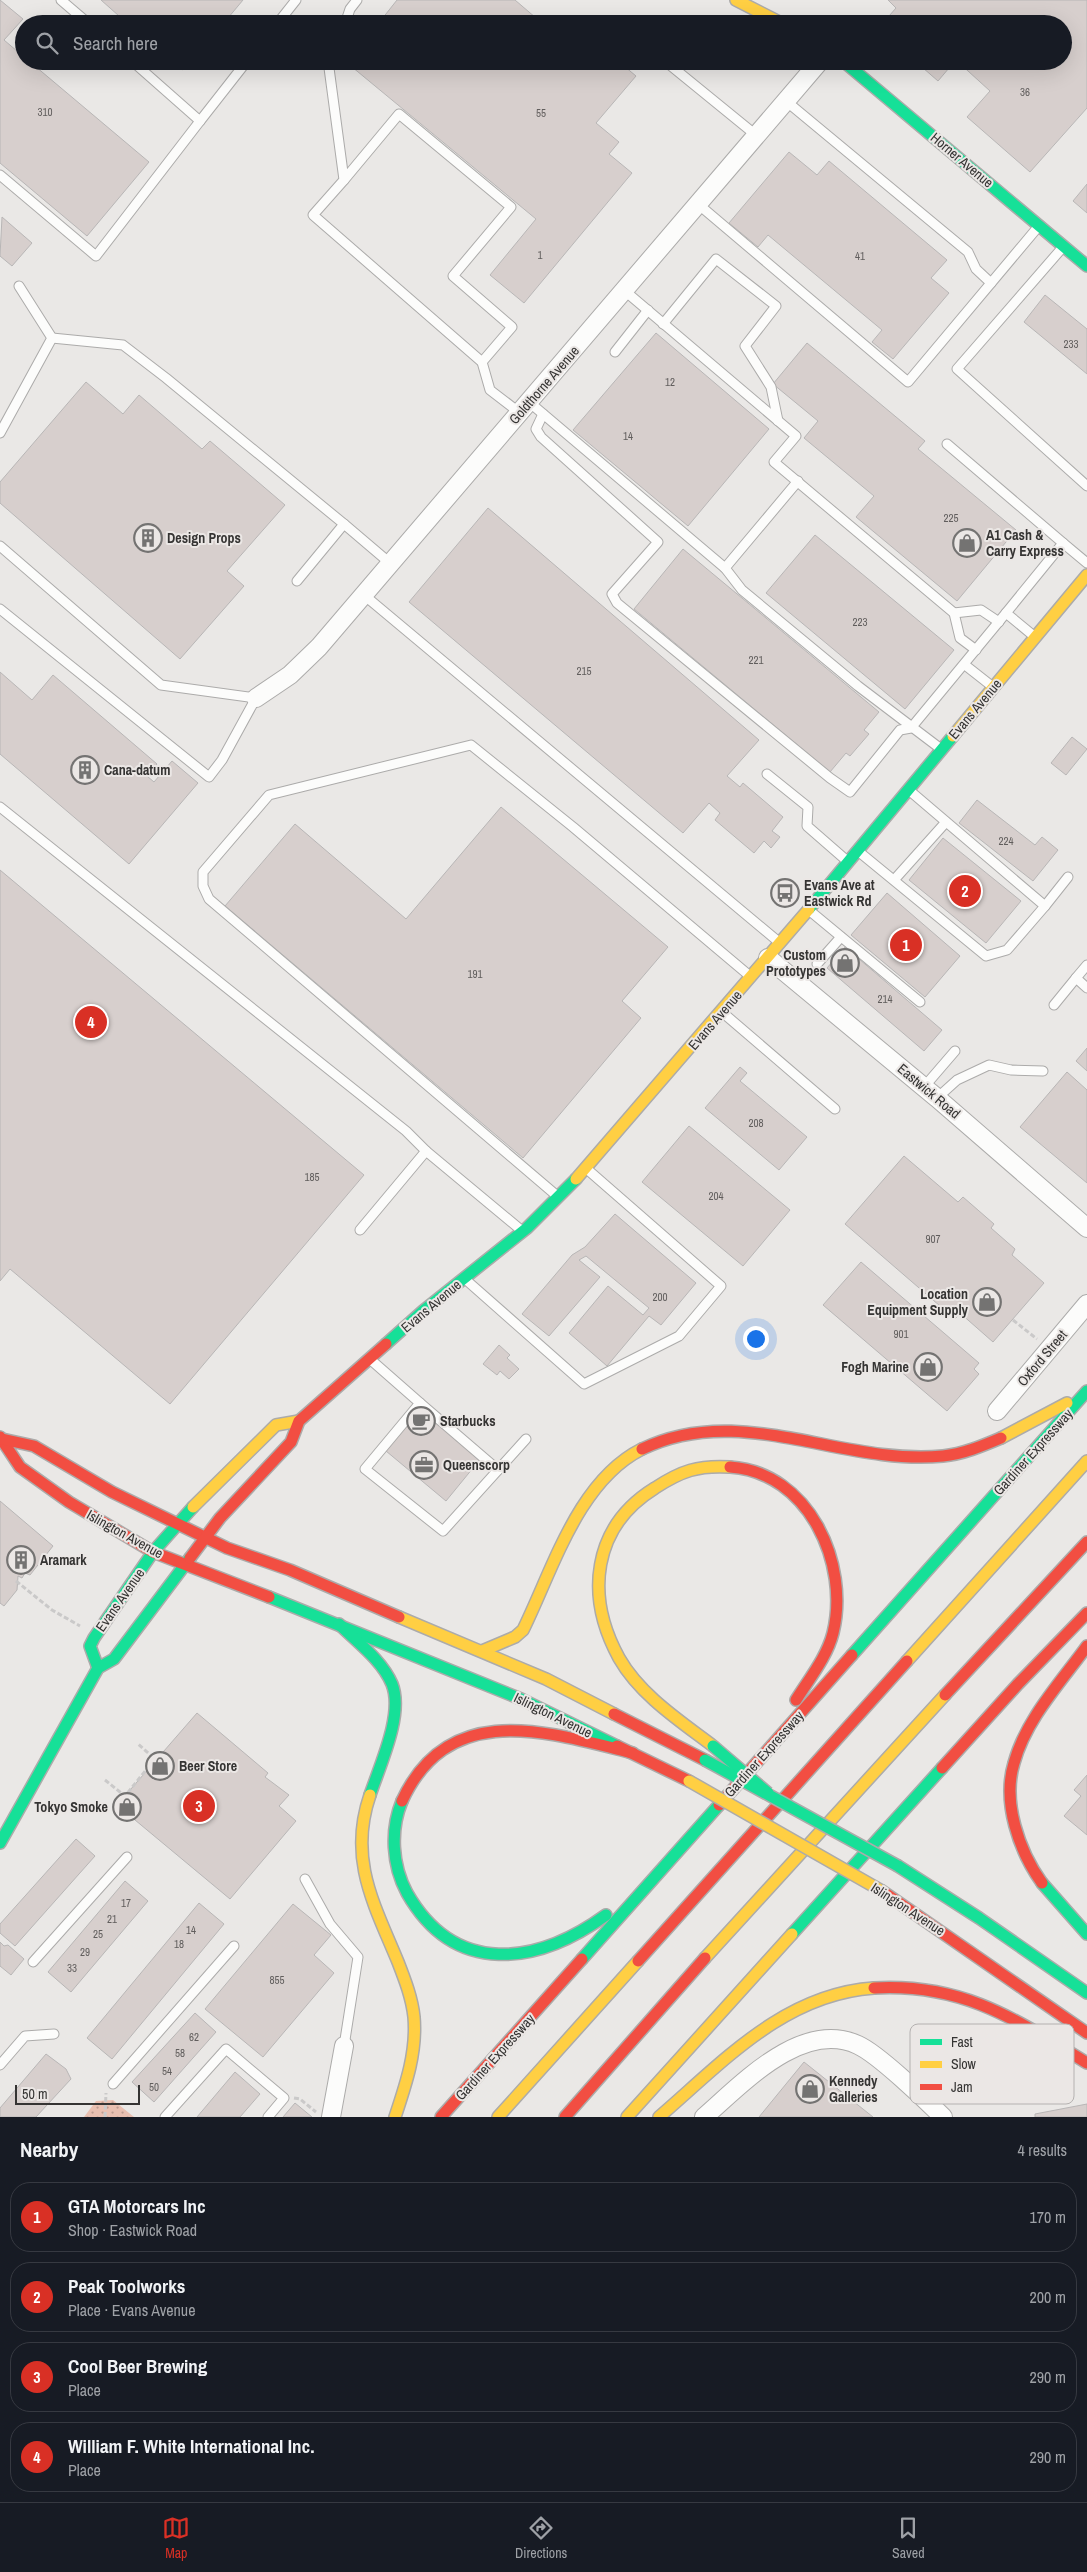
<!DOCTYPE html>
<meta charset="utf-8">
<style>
body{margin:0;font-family:"Archivo Narrow",sans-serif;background:#20242c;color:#f1f3f6}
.scale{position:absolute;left:15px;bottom:12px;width:125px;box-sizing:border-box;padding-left:5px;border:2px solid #353433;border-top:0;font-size:14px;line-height:18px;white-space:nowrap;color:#353433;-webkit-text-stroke:4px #ebe7e5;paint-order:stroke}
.you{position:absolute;left:755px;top:1338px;width:18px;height:18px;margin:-12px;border:4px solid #fff;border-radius:50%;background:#1a73e8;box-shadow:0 0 0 8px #1a73e833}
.badge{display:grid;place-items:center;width:32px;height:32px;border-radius:50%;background:#d93025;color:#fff;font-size:16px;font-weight:700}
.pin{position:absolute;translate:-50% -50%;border:2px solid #fff;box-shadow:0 1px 5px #0006}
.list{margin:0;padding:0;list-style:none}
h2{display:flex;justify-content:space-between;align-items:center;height:65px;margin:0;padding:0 20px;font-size:21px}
h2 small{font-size:16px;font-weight:400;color:#9ea1a6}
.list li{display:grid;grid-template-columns:32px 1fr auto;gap:15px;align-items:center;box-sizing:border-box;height:70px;margin:0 10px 10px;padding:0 10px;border:1px solid #363941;border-radius:20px}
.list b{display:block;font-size:19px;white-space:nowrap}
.list p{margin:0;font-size:16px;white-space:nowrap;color:#9ea1a6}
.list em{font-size:16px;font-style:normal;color:#9ea1a6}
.icon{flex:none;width:28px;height:28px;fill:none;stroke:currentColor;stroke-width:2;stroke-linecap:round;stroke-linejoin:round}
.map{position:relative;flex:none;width:1087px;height:2117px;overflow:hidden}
.search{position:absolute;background:#171b24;box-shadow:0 5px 20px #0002;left:15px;right:15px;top:15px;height:55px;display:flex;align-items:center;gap:12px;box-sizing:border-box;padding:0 18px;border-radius:28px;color:#9ea1a6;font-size:19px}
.sheet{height:385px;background:#171b24}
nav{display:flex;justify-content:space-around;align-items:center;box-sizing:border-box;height:70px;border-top:1px solid #363941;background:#171b24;font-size:14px;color:#9ea1a6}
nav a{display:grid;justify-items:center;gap:2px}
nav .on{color:#d93025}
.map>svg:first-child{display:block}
.park{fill:url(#park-dots)}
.building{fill:#d7cfcd;stroke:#b8b6b6}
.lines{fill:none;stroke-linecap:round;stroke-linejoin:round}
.lane-casing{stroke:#acabaa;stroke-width:11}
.street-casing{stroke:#acabaa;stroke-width:20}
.fast-casing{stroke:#acabaa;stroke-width:14}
.slow-casing{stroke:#acabaa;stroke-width:14}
.jam-casing{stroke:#acabaa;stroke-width:14}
.path{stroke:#cac9c9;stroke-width:3;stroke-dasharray:5 2.5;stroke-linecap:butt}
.lane{stroke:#fcfcfb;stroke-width:9}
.street{stroke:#fcfcfb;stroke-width:18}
.fast{stroke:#16e098;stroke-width:11}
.slow{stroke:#ffcf43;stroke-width:11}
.jam{stroke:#f24e42;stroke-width:11}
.fast-bridge-casing{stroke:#acabaa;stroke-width:14;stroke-linecap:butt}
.slow-bridge-casing{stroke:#acabaa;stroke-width:14;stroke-linecap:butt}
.fast-bridge{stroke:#16e098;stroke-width:11}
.slow-bridge{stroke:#ffcf43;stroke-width:11}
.labels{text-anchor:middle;stroke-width:4;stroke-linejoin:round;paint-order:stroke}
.number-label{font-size:11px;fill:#615e5d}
.street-label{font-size:14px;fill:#353433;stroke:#ebe7e5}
.poi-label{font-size:14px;font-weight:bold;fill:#353433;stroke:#ebe7e5;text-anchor:start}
.key{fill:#ebe7e5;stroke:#b4b1b0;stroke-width:1}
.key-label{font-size:14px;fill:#353433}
</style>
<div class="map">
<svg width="1087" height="2117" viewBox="0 0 1087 2117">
<defs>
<pattern id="park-dots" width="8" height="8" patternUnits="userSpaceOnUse" patternTransform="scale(1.25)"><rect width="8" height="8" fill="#e9c0b1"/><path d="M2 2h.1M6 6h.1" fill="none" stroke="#be9d91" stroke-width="1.8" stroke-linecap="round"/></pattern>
</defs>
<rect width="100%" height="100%" fill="#eae8e6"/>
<path class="park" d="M113 2100 134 2117H84L96 2101Z"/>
<g class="building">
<path d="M0 0 23 19 4 40 24 57V61H29L149 162 87 236 0 163Z"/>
<path d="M101 0H243L223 24H128Z"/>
<path d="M397 0H515L543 24H378Z"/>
<path d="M888 0H1087V108L1030 172 967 117 990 91 957 61H1063V24H882L896 8Z"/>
<path d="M172 61H191L183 70Z"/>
<path d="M589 61 595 66 599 61H618L636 76 596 123 619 142 609 154 632 173 524 303 490 275 536 219 346 62Z"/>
<path d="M915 61H955L938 81Z"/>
<path d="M789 152 817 175 829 161 947 260 931 278 949 293 893 359 872 342 882 330 768 235 758 247 729 223Z"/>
<path d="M1087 184V213L1073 201Z"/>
<path d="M2 217 32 243 12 266 0 256Z"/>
<path d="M1045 295 1087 329V374L1024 322Z"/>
<path d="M656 333 769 429 688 526 573 430Z"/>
<path d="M807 343 925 441 918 449 1016 530 957 601 856 517 874 496 804 438 818 421 773 384Z"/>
<path d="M86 382 123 414 139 395 202 449 210 441 285 505 227 571 244 586 180 659 0 503V482Z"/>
<path d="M488 508 759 740 727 776 740 787 743 783 783 817 772 831 780 837 771 848 764 841 754 853 715 820 720 813 709 803 683 833 409 602Z"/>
<path d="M815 535 954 650 905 709 766 593Z"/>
<path d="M683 549 879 712 864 730 869 734 850 756 846 753 830 772 634 609Z"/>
<path d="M0 672 32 700 53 675 157 764 147 776 154 782 172 761 198 783 129 864 0 754Z"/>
<path d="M1072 737 1087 749 1066 775 1051 763Z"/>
<path d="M977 800 1035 845 1042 837 1058 850 1033 881 959 823Z"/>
<path d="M501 807 668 947 622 1001 641 1018 523 1158 225 906 295 824 406 919Z"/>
<path d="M943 838 1021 901 986 943 909 880Z"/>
<path d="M0 870 364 1175 170 1404 10 1269 0 1281Z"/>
<path d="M887 893 960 956 925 997 851 935Z"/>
<path d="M845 947 942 1030 924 1051 827 968Z"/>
<path d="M1087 1048V1071L1076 1061Z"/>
<path d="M740 1067 747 1073 740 1081 807 1137 779 1170 705 1108Z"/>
<path d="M1067 1072 1087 1090V1183L1020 1127Z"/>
<path d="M689 1126 790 1210 743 1266 642 1182Z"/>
<path d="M904 1156 958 1202 963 1197 994 1224 991 1228 1015 1249 1012 1255 1044 1283 993 1342 960 1313 955 1319 845 1224Z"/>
<path d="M615 1214 696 1283 661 1325 649 1316 607 1366 569 1333 608 1286 643 1315 649 1308 586 1256 579 1260 600 1277 549 1336 522 1314 572 1255 585 1247Z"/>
<path d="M861 1262 979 1363 974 1369 979 1374 947 1411 823 1305Z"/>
<path d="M499 1345 510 1355 507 1358 519 1369 509 1379 500 1371 497 1375 483 1364Z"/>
<path d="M422 1407 482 1457 446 1501 386 1451Z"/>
<path d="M0 1501 53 1546 30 1575 25 1573 22 1578 18 1576 17 1590 4 1606 0 1603Z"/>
<path d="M197 1713 268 1773 265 1777 289 1795 279 1806 296 1821 230 1899 117 1805Z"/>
<path d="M1087 1775V1835L1064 1816 1081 1796 1074 1790Z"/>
<path d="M76 1839 95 1856 15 1946 0 1933V1924Z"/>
<path d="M125 1881 148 1901 71 1992 48 1972Z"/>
<path d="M199 1903 224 1924 112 2059 87 2038Z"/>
<path d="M293 1904 331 1935 314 1955 334 1973 263 2057 205 2009Z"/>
<path d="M0 1942 4 1946 8 1945 24 1959 11 1975 0 1966Z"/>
<path d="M195 2013 216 2032 154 2102 132 2082Z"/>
<path d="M46 2054 66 2069 71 2079 36 2117H0V2108Z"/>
<path d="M804 2062 873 2117H759Z"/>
<path d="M235 2072 260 2094 240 2117H197Z"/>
<path d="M295 2103 312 2117H283Z"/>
<path d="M1087 2104V2117H1035V2114Z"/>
</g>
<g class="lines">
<defs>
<g id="lane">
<path d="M61 0 89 24"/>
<path d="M277 24 296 0"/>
<path d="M345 24 350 9 357 0"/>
<path d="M132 61 200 121 247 61"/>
<path d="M332 61 329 68 344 180 313 215 482 362 490 390 520 413"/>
<path d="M665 61 757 136"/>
<path d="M786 101 968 252 976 269 991 283"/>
<path d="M0 175 96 256 200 121"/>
<path d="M344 180 399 114 511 207 453 276 512 327 482 362"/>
<path d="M698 204 908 382 1038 227"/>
<path d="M1063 247 957 369 1087 486"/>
<path d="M625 291 796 436 774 462 954 613 960 638 976 650"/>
<path d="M663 324 716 259 776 306 745 346 771 387 778 421"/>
<path d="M52 338 123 345 166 378 344 524"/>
<path d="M615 352 648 310"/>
<path d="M529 402 725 568 742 590 858 686 941 749"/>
<path d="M543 414 536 429 541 437 658 542 612 594 617 603 830 778 850 792 900 730 911 728 1006 613"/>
<path d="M0 433 52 338 19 286"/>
<path d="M947 444 1063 543"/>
<path d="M0 546 161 685 256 698 222 760 209 777 0 609"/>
<path d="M725 568 798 481"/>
<path d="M297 581 344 524 391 564"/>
<path d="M364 595 780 943"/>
<path d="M954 613 981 610 999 622"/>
<path d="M1035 637 1006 613 1063 543 1087 563"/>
<path d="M965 665 993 687"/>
<path d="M767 774 808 807 807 826 846 860"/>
<path d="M0 807 406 1131 426 1151"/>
<path d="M858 851 986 956 1007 950 1045 906 910 791"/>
<path d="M894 880 946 822"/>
<path d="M1045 906 1068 877"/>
<path d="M810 911 920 1002"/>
<path d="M817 964 841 937"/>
<path d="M1076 978 1087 965"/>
<path d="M1054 1005 1076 978 1087 988"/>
<path d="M722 1012 835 1109"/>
<path d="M924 1087 955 1051"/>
<path d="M937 1098 957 1080 989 1065 1011 1070 1043 1071"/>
<path d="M556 1195 209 899 203 886V872L269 795 471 745 573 827 751 977"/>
<path d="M360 1230 426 1151 521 1230"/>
<path d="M465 1279 584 1384 679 1336 721 1286 588 1170"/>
<path d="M371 1360 420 1403 365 1469 443 1531 526 1439"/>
<path d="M420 1403 498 1470"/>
<path d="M305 1879 330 1924 358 1957 344 2046"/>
<path d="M33 1962 127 1857"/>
<path d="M0 2065 25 2036 54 2034"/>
<path d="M113 2084 234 1946"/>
<path d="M165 2117 226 2049 284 2098 268 2117"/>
</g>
<g id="street">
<path d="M256 698 290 675 319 647 820 61"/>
<path d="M768 958 937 1098 1087 1228"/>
<path d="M997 1411 1087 1304"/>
<path d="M331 2117 344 2046"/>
<path d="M704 2117C742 2084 802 2019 858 2045 878 2054 926 2100 943 2117"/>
</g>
<g id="fast">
<path d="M843 61 1087 266"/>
<path d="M809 909 953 736"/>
<path d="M386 1344 423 1311 527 1228 576 1179"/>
<path d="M269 1597 521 1699 617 1746"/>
<path d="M339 1624C357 1642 382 1660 392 1684 404 1714 380 1765 370 1795"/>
<path d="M852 1655 1087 1391"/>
<path d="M98 1668 90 1646 94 1638 153 1552 193 1507"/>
<path d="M402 1801C390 1830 392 1865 407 1893 455 1977 537 1965 606 1915"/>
<path d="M0 1843 98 1668 114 1659 190 1558"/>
<path d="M898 1866 979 1918 1087 1993"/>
<path d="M1042 1883 1087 1934"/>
<path d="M792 1934 942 1768"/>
<path d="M582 1959 719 1805"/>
</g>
<g id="slow">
<path d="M736 0 783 24"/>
<path d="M953 736 1087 575"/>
<path d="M576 1179 809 909"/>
<path d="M1001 1438 1067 1403"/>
<path d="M193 1507 276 1425 299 1421"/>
<path d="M399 1617 546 1679 614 1714"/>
<path d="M482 1651 515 1637 523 1630C553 1569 578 1481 642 1449"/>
<path d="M907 1661 1087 1461"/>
<path d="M713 1746C680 1721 640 1695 619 1658 585 1596 592 1527 655 1488 681 1471 698 1465 730 1467"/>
<path d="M370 1795C348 1859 374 1904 398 1962 405 1980 412 1998 414 2017 417 2052 406 2084 395 2117"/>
<path d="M705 1958 945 1695"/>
<path d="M498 2117 638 1961"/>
<path d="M627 2117 792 1934"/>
<path d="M659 2117C723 2062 784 1994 874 1988"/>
</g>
<g id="jam">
<path d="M0 1437 20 1467 69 1502 153 1552 269 1597"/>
<path d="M2 1439 34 1446 112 1492 227 1548 290 1570 399 1617"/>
<path d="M642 1449C741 1401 841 1466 943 1456 963 1454 982 1446 1001 1438"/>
<path d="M730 1467C809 1472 850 1564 833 1633 827 1657 809 1679 796 1700"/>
<path d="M190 1558 220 1518 291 1442 299 1421 386 1344"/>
<path d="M945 1695 1087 1542"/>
<path d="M614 1714 705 1760"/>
<path d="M617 1746 689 1781"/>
<path d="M942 1768 1018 1684 1087 1613"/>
<path d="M402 1801C449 1699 548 1732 633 1753"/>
<path d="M719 1805 852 1655"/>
<path d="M1042 1883C1019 1851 1002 1802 1014 1763 1026 1719 1061 1682 1087 1646"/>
<path d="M882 1891 1087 2033"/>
<path d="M638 1961 907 1661"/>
<path d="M874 1988C963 1983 1015 2019 1087 2063"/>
<path d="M441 2117 582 1959"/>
<path d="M565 2117 705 1958"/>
</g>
</defs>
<use href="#lane" class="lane-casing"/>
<use href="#street" class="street-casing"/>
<use href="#fast" class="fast-casing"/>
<use href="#slow" class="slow-casing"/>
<use href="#jam" class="jam-casing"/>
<g class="path">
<path d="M1013 1320 1037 1339"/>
<path d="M16 1581 52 1610 80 1626"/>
<path d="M105 1780 125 1796 155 1759 137 1743"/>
<path d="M294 2098 300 2099 316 2112"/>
<path d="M105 2117 106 2093"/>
</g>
<use href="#lane" class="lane"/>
<use href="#street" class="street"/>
<use href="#fast" class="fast"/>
<use href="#slow" class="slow"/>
<use href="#jam" class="jam"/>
<defs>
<g id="fast-bridge">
<path d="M713 1746 768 1793"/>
<path d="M705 1760 898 1866"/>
</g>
<path id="slow-bridge" d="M689 1781 882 1891"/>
</defs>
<use href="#fast-bridge" class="fast-bridge-casing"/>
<use href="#slow-bridge" class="slow-bridge-casing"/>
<use href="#fast-bridge" class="fast-bridge"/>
<use href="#slow-bridge" class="slow-bridge"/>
</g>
<defs>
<symbol id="building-ring" viewBox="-11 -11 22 22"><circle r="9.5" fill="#ebe7e5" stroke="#747372" stroke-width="1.5"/><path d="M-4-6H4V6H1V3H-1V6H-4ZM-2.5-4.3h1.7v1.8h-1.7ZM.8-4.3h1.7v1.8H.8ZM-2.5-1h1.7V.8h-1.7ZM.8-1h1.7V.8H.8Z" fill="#747372"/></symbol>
<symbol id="shop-ring" viewBox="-11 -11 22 22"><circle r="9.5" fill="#ebe7e5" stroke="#747372" stroke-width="1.5"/><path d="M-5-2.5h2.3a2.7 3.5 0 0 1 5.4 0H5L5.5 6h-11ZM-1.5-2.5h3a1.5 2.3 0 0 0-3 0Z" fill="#747372"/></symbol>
<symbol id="bus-ring" viewBox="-11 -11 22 22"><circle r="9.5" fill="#ebe7e5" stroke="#747372" stroke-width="1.5"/><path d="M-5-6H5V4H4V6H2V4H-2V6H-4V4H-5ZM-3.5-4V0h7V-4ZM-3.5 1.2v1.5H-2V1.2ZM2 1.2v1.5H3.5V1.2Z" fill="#747372"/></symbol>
<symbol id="cafe-ring" viewBox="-11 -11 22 22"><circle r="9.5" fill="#ebe7e5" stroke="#747372" stroke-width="1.5"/><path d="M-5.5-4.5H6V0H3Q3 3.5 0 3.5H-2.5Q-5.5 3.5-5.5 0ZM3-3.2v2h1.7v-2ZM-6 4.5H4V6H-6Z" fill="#747372"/></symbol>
<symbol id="office-ring" viewBox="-11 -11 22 22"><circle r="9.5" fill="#ebe7e5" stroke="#747372" stroke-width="1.5"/><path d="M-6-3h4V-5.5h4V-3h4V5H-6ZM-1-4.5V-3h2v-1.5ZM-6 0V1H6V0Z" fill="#747372"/></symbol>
</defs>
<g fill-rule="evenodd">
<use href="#building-ring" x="132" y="522" width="32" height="32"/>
<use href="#shop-ring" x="951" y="527" width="32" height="32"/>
<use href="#building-ring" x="69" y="754" width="32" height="32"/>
<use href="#bus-ring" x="769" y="877" width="32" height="32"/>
<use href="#shop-ring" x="829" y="947" width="32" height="32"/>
<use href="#shop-ring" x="971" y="1286" width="32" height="32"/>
<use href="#shop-ring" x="912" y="1351" width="32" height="32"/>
<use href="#cafe-ring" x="405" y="1405" width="32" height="32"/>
<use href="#office-ring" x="408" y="1449" width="32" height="32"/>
<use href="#building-ring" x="5" y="1544" width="32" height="32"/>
<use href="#shop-ring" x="144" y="1750" width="32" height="32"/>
<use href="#shop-ring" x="111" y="1791" width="32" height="32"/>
<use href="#shop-ring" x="794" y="2073" width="32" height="32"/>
</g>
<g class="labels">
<g class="number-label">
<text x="1025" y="96">36</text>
<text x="45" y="116">310</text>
<text x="541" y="117">55</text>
<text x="540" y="259">1</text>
<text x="860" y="260">41</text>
<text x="1071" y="348">233</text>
<text x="670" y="386">12</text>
<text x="628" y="440">14</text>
<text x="951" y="522">225</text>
<text x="860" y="626">223</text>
<text x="756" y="664">221</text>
<text x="584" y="675">215</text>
<text x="1006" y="845">224</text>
<text x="475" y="978">191</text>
<text x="885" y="1003">214</text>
<text x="756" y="1127">208</text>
<text x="312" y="1181">185</text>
<text x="716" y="1200">204</text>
<text x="933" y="1243">907</text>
<text x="660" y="1301">200</text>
<text x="901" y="1338">901</text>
<text x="126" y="1907">17</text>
<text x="112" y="1923">21</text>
<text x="191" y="1934">14</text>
<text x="98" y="1938">25</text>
<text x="179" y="1948">18</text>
<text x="85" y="1956">29</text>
<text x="72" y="1972">33</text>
<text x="277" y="1984">855</text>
<text x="194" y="2041">62</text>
<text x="180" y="2057">58</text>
<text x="167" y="2075">54</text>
<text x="154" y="2091">50</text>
</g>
<g class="street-label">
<text transform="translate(962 160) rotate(40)" y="5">Horner Avenue</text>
<text transform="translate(544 385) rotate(-49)" y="5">Goldthorne Avenue</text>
<text transform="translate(975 709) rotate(-50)" y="5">Evans Avenue</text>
<text transform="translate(715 1020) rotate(-49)" y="5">Evans Avenue</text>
<text transform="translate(929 1091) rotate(40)" y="5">Eastwick Road</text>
<text transform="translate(431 1306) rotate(-40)" y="5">Evans Avenue</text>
<text transform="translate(1042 1358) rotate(-50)" y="5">Oxford Street</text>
<text transform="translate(1033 1452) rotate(-48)" y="5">Gardiner Expressway</text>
<text transform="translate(125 1534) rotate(29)" y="5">Islington Avenue</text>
<text transform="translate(120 1600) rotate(-55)" y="5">Evans Avenue</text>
<text transform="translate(553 1715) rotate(26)" y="5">Islington Avenue</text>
<text transform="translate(764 1754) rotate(-48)" y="5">Gardiner Expressway</text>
<text transform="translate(908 1909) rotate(33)" y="5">Islington Avenue</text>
<text transform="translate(495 2057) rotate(-48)" y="5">Gardiner Expressway</text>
</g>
<g class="poi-label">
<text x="986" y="540">A1 Cash &amp;<tspan x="986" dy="16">Carry Express</tspan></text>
<text x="167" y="543">Design Props</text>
<text x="104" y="775">Cana-datum</text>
<text x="804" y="890">Evans Ave at<tspan x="804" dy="16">Eastwick Rd</tspan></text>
<text x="826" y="960" text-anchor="end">Custom<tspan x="826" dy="16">Prototypes</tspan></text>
<text x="968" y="1299" text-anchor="end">Location<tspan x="968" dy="16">Equipment Supply</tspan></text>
<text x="909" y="1372" text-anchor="end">Fogh Marine</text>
<text x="440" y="1426">Starbucks</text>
<text x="443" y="1470">Queenscorp</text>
<text x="40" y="1565">Aramark</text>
<text x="179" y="1771">Beer Store</text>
<text x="108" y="1812" text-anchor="end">Tokyo Smoke</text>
<text x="829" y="2086">Kennedy<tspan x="829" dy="16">Galleries</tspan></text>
</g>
</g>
<rect x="910" y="2024" width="164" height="80" rx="8" class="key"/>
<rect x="920" y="2039" width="22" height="6" fill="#16e098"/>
<rect x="920" y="2061" width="22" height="7" fill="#ffcf43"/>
<rect x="920" y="2084" width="22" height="6" fill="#f24e42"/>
<g class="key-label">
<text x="951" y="2047">Fast</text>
<text x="951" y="2069">Slow</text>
<text x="951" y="2092">Jam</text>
</g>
</svg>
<div class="scale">50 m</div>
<div class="you"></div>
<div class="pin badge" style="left:906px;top:945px">1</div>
<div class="pin badge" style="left:965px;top:891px">2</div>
<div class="pin badge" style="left:199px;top:1806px">3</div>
<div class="pin badge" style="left:91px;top:1022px">4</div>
<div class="search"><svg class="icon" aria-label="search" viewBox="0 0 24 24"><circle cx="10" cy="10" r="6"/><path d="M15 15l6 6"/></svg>Search here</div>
</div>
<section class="sheet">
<h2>Nearby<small>4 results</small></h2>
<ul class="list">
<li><span class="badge">1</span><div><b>GTA Motorcars Inc</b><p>Shop · Eastwick Road</p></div><em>170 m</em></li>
<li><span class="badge">2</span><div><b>Peak Toolworks</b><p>Place · Evans Avenue</p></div><em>200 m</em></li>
<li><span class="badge">3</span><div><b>Cool Beer Brewing</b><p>Place</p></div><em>290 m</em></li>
<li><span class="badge">4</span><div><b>William F. White International Inc.</b><p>Place</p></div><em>290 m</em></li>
</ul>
</section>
<nav>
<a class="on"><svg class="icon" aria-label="map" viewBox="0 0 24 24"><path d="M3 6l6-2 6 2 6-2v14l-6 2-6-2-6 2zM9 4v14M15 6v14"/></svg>Map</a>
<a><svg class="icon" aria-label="directions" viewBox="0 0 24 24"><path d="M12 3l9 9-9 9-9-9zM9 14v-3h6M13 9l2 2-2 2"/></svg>Directions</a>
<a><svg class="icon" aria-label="saved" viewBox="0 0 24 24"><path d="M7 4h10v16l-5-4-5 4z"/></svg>Saved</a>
</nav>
